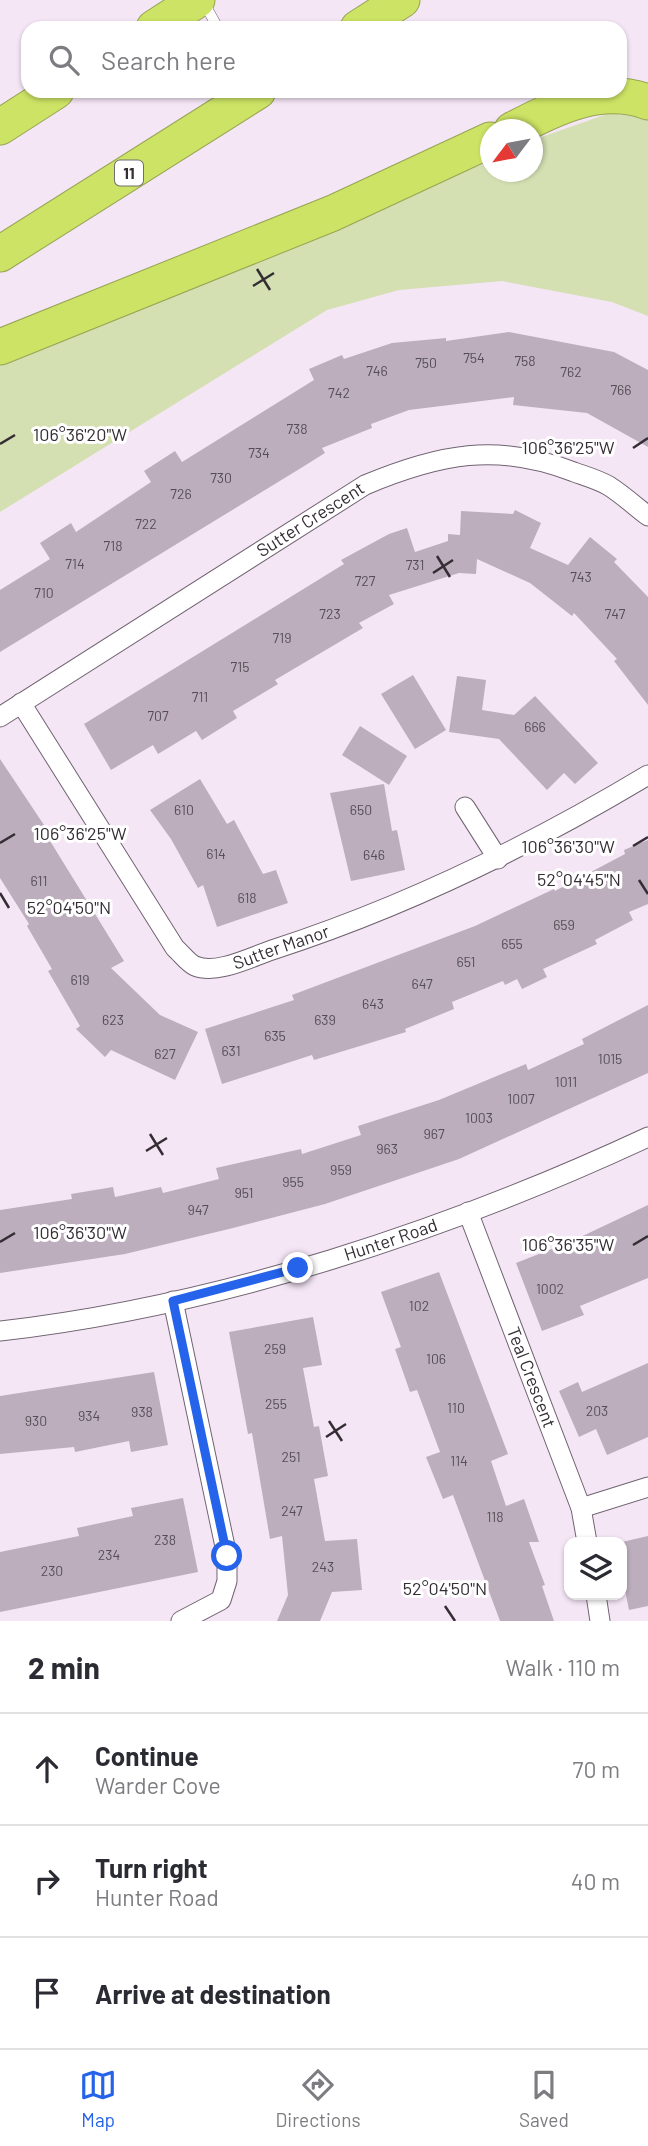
<!DOCTYPE html>
<meta charset="utf-8">
<style>
body{margin:0;font-family:Barlow,sans-serif;background:#f2f2f3;color:#2b2b33}
.controls{position:absolute;right:21px;bottom:21px;display:grid;overflow:hidden;border-radius:14px;box-shadow:0 2px 5px #0004}
.controls button{width:63px;height:63px;display:grid;place-items:center;padding:0;border:0;border-bottom:2px solid #e1e1e2;background:#fff;color:#2b2b33;font:35px sans-serif}
.compass{position:absolute;left:480px;top:119px;width:63px;height:63px;border-radius:50%;background:#fff;box-shadow:0 2px 5px #0004;rotate:238deg}
.stop{position:absolute;width:21px;height:21px;margin:-16px;border:5px solid #2563eb;border-radius:50%;background:#fff}
.stop.end{background:#2563eb;border-color:#fff;box-shadow:0 2px 7px #0008}
.list{margin:0;padding:0;list-style:none}
h2{display:flex;justify-content:space-between;align-items:center;height:91px;margin:0;padding:0 28px;font-size:30px}
h2 small{font-size:23px;font-weight:400;color:#7c7c81}
.list li{display:grid;grid-template-columns:46px 1fr auto;gap:21px;align-items:center;box-sizing:border-box;height:112px;padding:0 28px;border-top:2px solid #e1e1e2}
.list b{display:block;font-size:26px;white-space:nowrap}
.list p{margin:0;font-size:23px;white-space:nowrap;color:#7c7c81}
.list em{font-size:23px;font-style:normal;color:#7c7c81}
.icon{flex:none;width:38px;height:38px;fill:none;stroke:currentColor;stroke-width:2;stroke-linecap:round;stroke-linejoin:round}
.map{position:relative;flex:none;width:648px;height:1621px;overflow:hidden}
.search{position:absolute;background:#fff;box-shadow:0 2px 5px #0004;left:21px;right:21px;top:21px;height:77px;display:flex;align-items:center;gap:18px;box-sizing:border-box;padding:0 24px;border-radius:21px;color:#7c7c81;font-size:26px}
.sheet{height:427px;background:#fff}
nav{display:flex;justify-content:space-around;align-items:center;box-sizing:border-box;height:98px;border-top:2px solid #e1e1e2;background:#fff;font-size:19px;color:#7c7c81}
nav a{display:grid;justify-items:center;gap:4px}
nav .on{color:#2563eb}
.map>svg:first-child{display:block}
.green{fill:#d4dfb2}
.building{fill:#bdaebe}
.lines{fill:none;stroke-linecap:round;stroke-linejoin:round}
.service-casing{stroke:#706371;stroke-width:11}
.minor-casing{stroke:#706371;stroke-width:21}
.motorway-casing{stroke:#97a454;stroke-width:37}
.service{stroke:#fff;stroke-width:10}
.minor{stroke:#fff;stroke-width:19}
.motorway{stroke:#cce365;stroke-width:35}
.route{stroke:#2563eb;stroke-width:9}
.ticks{fill:none;stroke:#342e34;stroke-width:2.5}
.labels{text-anchor:middle;stroke-width:6;stroke-linejoin:round;paint-order:stroke}
.number-label{font-size:14px;fill:#564e56}
.shield{fill:#fff;stroke:#716d71;stroke-width:2}
.shield-label{font-size:16px;font-weight:bold;fill:#342e34}
.street-label{font-size:18px;fill:#342e34;stroke:#fff}
.ticks-label{font-size:18px;text-anchor:middle;fill:#342e34;stroke:#fff;stroke-width:6;stroke-linejoin:round;paint-order:stroke}
</style>
<div class="map">
<svg width="648" height="1621" viewBox="0 0 648 1621">
<rect width="100%" height="100%" fill="#f5e6f6"/>
<path class="green" d="M610 113 648 119V316L612 302 502 281 399 290 327 310 0 512V364L63 335 177 293 490 161V172H532L533 140Z"/>
<g class="building">
<path d="M509 332 614 352 648 370V447L587 413 513 405 514 397 409 410 371 424 372 428 322 448 325 453 301 468 0 652V590L50 559 40 543 71 523 76 532 151 482 144 471 175 451 182 462 314 380 309 369 342 355 344 359 392 343 446 338V341Z"/>
<path d="M515 510 541 523 530 548 568 565 590 537 617 559 614 562 648 597V705L614 661 617 659 574 613 572 616 530 583 477 559 476 574 459 573 389 595 394 604 359 623 363 628 275 680 278 684 233 711 237 718 202 740 196 731 158 754 153 745 111 770 84 724 344 564 341 560 389 534 407 528 415 552 448 541V534L460 535 461 511 513 514Z"/>
<path d="M413 675 446 730 415 749 381 694Z"/>
<path d="M457 676 486 680 482 710 514 715 535 696 598 763 575 784 564 773 547 790 499 739 449 732Z"/>
<path d="M360 726 407 756 389 785 342 755Z"/>
<path d="M0 759 50 834 47 836 124 961 111 968 160 1015 198 1032 175 1080 111 1050 105 1057 76 1029 80 1026 48 971 52 969 27 926 29 924 0 878Z"/>
<path d="M200 779 227 824 234 820 263 874 276 870 288 903 217 927 203 885 198 888 171 839 150 810Z"/>
<path d="M384 784 392 831 397 830 405 870 351 881 330 793Z"/>
<path d="M648 840V904L629 912 633 920 595 940 597 944 543 969 547 977 522 989 517 979 505 985 503 981 452 1002 454 1009 405 1029 406 1032 314 1060 312 1055 222 1084 205 1029 294 1000 292 995 475 926 554 889 555 891 625 854 624 850Z"/>
<path d="M648 1005V1073L459 1159 325 1204 233 1228 125 1254 0 1273V1210L72 1199 71 1194 113 1187 115 1197 161 1187 163 1193 219 1179 216 1168 301 1149 302 1154 361 1135 358 1126 439 1100 526 1064 528 1070 584 1044 582 1039Z"/>
<path d="M648 1205V1278L580 1306 584 1315 542 1331 516 1263 572 1241Z"/>
<path d="M439 1272 508 1454 491 1461 506 1506 524 1499 539 1542H529L545 1585 542 1586 554 1621H500L453 1495 443 1499 426 1457 440 1452 417 1390 410 1392 395 1349 401 1347 381 1292Z"/>
<path d="M313 1317 322 1365 303 1368 314 1427 319 1426 328 1476 314 1479 325 1541 357 1539 362 1590 332 1592 320 1621H277L288 1595 282 1536 270 1539 252 1433 248 1434 229 1332Z"/>
<path d="M648 1363V1437L607 1455 596 1429 579 1437 559 1391 578 1382 582 1392Z"/>
<path d="M154 1372 168 1445 131 1452 129 1441 75 1452 74 1447 0 1454V1396Z"/>
<path d="M183 1498 198 1572 0 1612V1552L79 1536 77 1528 133 1516 131 1508Z"/>
<path d="M648 1536V1606L629 1610 622 1575V1542Z"/>
</g>
<g class="lines">
<defs>
<path id="service" d="M204 3 218 28"/>
<g id="minor">
<path id="s1" d="M21 703 175 948C181 953 188 963 195 966 217 975 251 957 272 950 405 907 528 847 648 775"/>
<path id="s2" d="M0 717 365 485C439 454 497 442 574 472 585 476 599 480 609 486 623 495 635 506 648 516"/>
<path d="M465 807 498 859"/>
<path id="s3" d="M468 1212 581 1508 587 1542"/>
<path d="M173 1301 227 1556V1581L221 1600 181 1621"/>
<path id="s4" d="M0 1331C220 1306 448 1230 648 1137"/>
<path d="M581 1508 648 1487"/>
<path d="M596 1595 600 1621"/>
</g>
<g id="motorway">
<path d="M154 28 197 0"/>
<path d="M358 28 402 0"/>
<path d="M0 127 56 91"/>
<path d="M512 130C555 108 600 84 648 102"/>
<path d="M0 254 258 91"/>
<path d="M0 347 333 213 490 140"/>
</g>
</defs>
<use href="#service" class="service-casing"/>
<use href="#minor" class="minor-casing"/>
<use href="#motorway" class="motorway-casing"/>
<use href="#service" class="service"/>
<use href="#minor" class="minor"/>
<use href="#motorway" class="motorway"/>
</g>
<g class="lines">
<path class="route" d="M227 1556 173 1301 298 1268"/>
</g>
<path class="ticks" d="M257 269 270 290M253 286 274 273M0 444 15 435M633 448 648 438M437 556 450 577M433 573 453 560M0 843 15 834M633 846 648 837M639 880 648 894M0 893 9 908M150 1134 163 1155M146 1151 167 1138M0 1242 15 1233M633 1245 648 1236M329 1421 342 1441M326 1437 346 1424M445 1606 455 1621"/>
<g class="labels">
<g class="number-label">
<text x="474" y="363">754</text>
<text x="525" y="366">758</text>
<text x="426" y="368">750</text>
<text x="377" y="376">746</text>
<text x="571" y="377">762</text>
<text x="621" y="395">766</text>
<text x="339" y="398">742</text>
<text x="297" y="434">738</text>
<text x="259" y="458">734</text>
<text x="221" y="483">730</text>
<text x="181" y="499">726</text>
<text x="146" y="529">722</text>
<text x="113" y="551">718</text>
<text x="75" y="569">714</text>
<text x="415" y="570">731</text>
<text x="581" y="582">743</text>
<text x="365" y="586">727</text>
<text x="44" y="598">710</text>
<text x="330" y="619">723</text>
<text x="615" y="619">747</text>
<text x="282" y="643">719</text>
<text x="240" y="672">715</text>
<text x="200" y="702">711</text>
<text x="158" y="721">707</text>
<text x="535" y="732">666</text>
<text x="184" y="815">610</text>
<text x="361" y="815">650</text>
<text x="216" y="859">614</text>
<text x="374" y="860">646</text>
<text x="39" y="886">611</text>
<text x="247" y="903">618</text>
<text x="564" y="930">659</text>
<text x="512" y="949">655</text>
<text x="466" y="967">651</text>
<text x="80" y="985">619</text>
<text x="422" y="989">647</text>
<text x="373" y="1009">643</text>
<text x="113" y="1025">623</text>
<text x="325" y="1025">639</text>
<text x="275" y="1041">635</text>
<text x="231" y="1056">631</text>
<text x="165" y="1059">627</text>
<text x="610" y="1064">1015</text>
<text x="566" y="1087">1011</text>
<text x="521" y="1104">1007</text>
<text x="479" y="1123">1003</text>
<text x="434" y="1139">967</text>
<text x="387" y="1154">963</text>
<text x="341" y="1175">959</text>
<text x="293" y="1187">955</text>
<text x="244" y="1198">951</text>
<text x="198" y="1215">947</text>
<text x="550" y="1294">1002</text>
<text x="419" y="1311">102</text>
<text x="275" y="1354">259</text>
<text x="436" y="1364">106</text>
<text x="276" y="1409">255</text>
<text x="456" y="1413">110</text>
<text x="597" y="1416">203</text>
<text x="142" y="1417">938</text>
<text x="89" y="1421">934</text>
<text x="36" y="1426">930</text>
<text x="291" y="1462">251</text>
<text x="459" y="1466">114</text>
<text x="292" y="1516">247</text>
<text x="495" y="1522">118</text>
<text x="165" y="1545">238</text>
<text x="109" y="1560">234</text>
<text x="323" y="1572">243</text>
<text x="52" y="1576">230</text>
</g>
<rect class="shield" x="115" y="160.5" width="28" height="25" rx="5"/>
<g class="shield-label">
<text x="129" y="179">11</text>
</g>
<g class="street-label">
<text dy="6" stroke="none"><textPath href="#s2" startOffset="368">Sutter Crescent</textPath></text>
<text dy="6" stroke="none"><textPath href="#s1" startOffset="406">Sutter Manor</textPath></text>
<text dy="6" stroke="none"><textPath href="#s4" startOffset="402">Hunter Road</textPath></text>
<text dy="6" stroke="none"><textPath href="#s3" startOffset="177">Teal Crescent</textPath></text>
</g>
</g>
<g class="ticks-label">
<text x="80" y="441">106°36'20"W</text>
<text x="568" y="454">106°36'25"W</text>
<text x="80" y="840">106°36'25"W</text>
<text x="568" y="853">106°36'30"W</text>
<text x="579" y="886">52°04'45"N</text>
<text x="69" y="914">52°04'50"N</text>
<text x="80" y="1239">106°36'30"W</text>
<text x="568" y="1251">106°36'35"W</text>
<text x="445" y="1595">52°04'50"N</text>
</g>
</svg>
<div class="controls">
<button><svg class="icon" aria-label="layers" viewBox="0 0 24 24"><path d="M12 4l9 5-9 5-9-5zM3 14l9 5 9-5"/></svg></button>
</div>
<svg class="compass" viewBox="-18 -18 36 36"><path d="M0-13l5 13h-10z" fill="#e53935"/><path d="M0 13l5-13h-10z" fill="#7c7c81"/></svg>
<div class="stop" style="left:227px;top:1556px"></div>
<div class="stop end" style="left:298px;top:1268px"></div>
<div class="search"><svg class="icon" aria-label="search" viewBox="0 0 24 24"><circle cx="10" cy="10" r="6"/><path d="M15 15l6 6"/></svg>Search here</div>
</div>
<section class="sheet">
<h2>2 min<small>Walk · 110 m</small></h2>
<ul class="list">
<li><svg class="icon" aria-label="ahead" viewBox="0 0 24 24"><path d="M12 20V5M6 11l6-6 6 6"/></svg><div><b>Continue</b><p>Warder Cove</p></div><em>70 m</em></li>
<li><svg class="icon" aria-label="right" viewBox="0 0 24 24"><path d="M7 20v-9h11M14 6l5 5-5 5"/></svg><div><b>Turn right</b><p>Hunter Road</p></div><em>40 m</em></li>
<li><svg class="icon" aria-label="arrive" viewBox="0 0 24 24"><path d="M6 21V4h12l-3 4 3 4H6"/></svg><div><b>Arrive at destination</b></div></li>
</ul>
</section>
<nav>
<a class="on"><svg class="icon" aria-label="map" viewBox="0 0 24 24"><path d="M3 6l6-2 6 2 6-2v14l-6 2-6-2-6 2zM9 4v14M15 6v14"/></svg>Map</a>
<a><svg class="icon" aria-label="directions" viewBox="0 0 24 24"><path d="M12 3l9 9-9 9-9-9zM9 14v-3h6M13 9l2 2-2 2"/></svg>Directions</a>
<a><svg class="icon" aria-label="saved" viewBox="0 0 24 24"><path d="M7 4h10v16l-5-4-5 4z"/></svg>Saved</a>
</nav>
